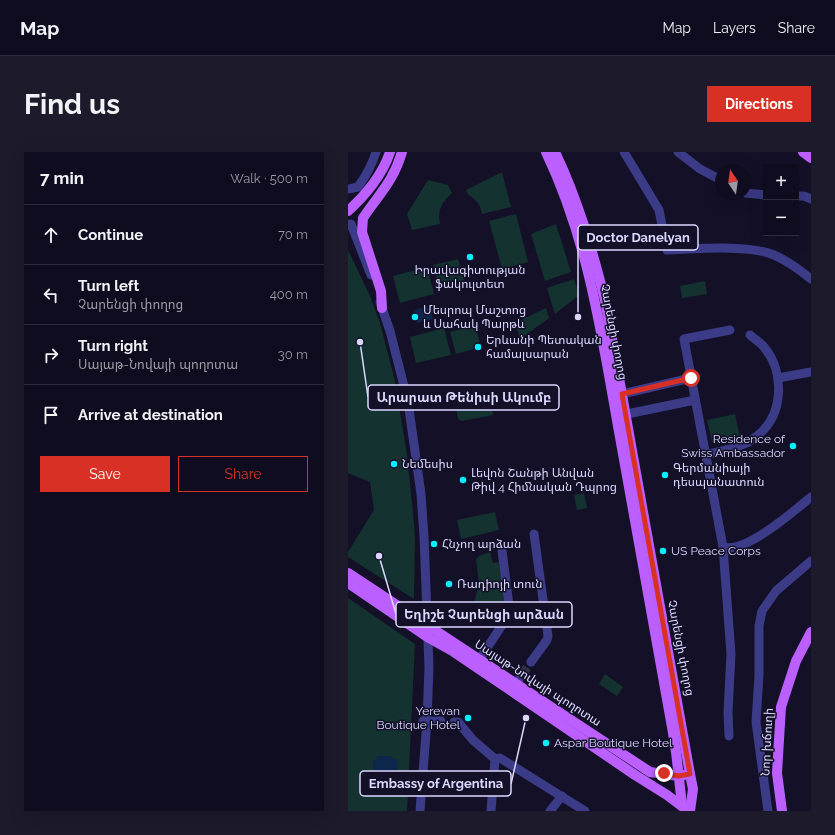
<!DOCTYPE html>
<meta charset="utf-8">
<style>
body{margin:0;font-family:Raleway,"Noto Sans Armenian",sans-serif;background:#1c1a2b;color:#f1f3f6}
.controls{position:absolute;right:12px;top:12px;display:grid;overflow:hidden;border-radius:0px;box-shadow:0 4px 16px #0002}
.controls button{width:36px;height:36px;display:grid;place-items:center;padding:0;border:0;border-bottom:1px solid #2e2c3c;background:#0e0c1e;color:#f1f3f6;font:20px sans-serif}
.compass{position:absolute;left:367px;top:12px;width:36px;height:36px;border-radius:50%;background:#0e0c1e;box-shadow:0 4px 16px #0002;rotate:347deg}
.stop{position:absolute;width:12px;height:12px;margin:-9px;border:3px solid #d93025;border-radius:50%;background:#fff}
.stop.end{background:#d93025;border-color:#fff;box-shadow:0 1px 4px #0008}
.list{margin:0;padding:0;list-style:none}
h2{display:flex;justify-content:space-between;align-items:center;height:52px;margin:0;padding:0 16px;font-size:17px}
h2 small{font-size:13px;font-weight:400;color:#9b9ba4}
.list li{display:grid;grid-template-columns:26px 1fr auto;gap:12px;align-items:center;box-sizing:border-box;height:60px;padding:0 16px;border-top:1px solid #2e2c3c}
.list b{display:block;font-size:15px;white-space:nowrap}
.list p{margin:0;font-size:13px;white-space:nowrap;color:#9b9ba4}
.list em{font-size:13px;font-style:normal;color:#9b9ba4}
.actions{display:flex;gap:8px;padding:12px 16px}
.actions a{flex:1;padding:9px 0;border:1px solid #d93025;border-radius:0px;text-align:center;font-size:14px;color:#d93025}
.actions .main{background:#d93025;color:#fff}
.icon{flex:none;width:22px;height:22px;fill:none;stroke:currentColor;stroke-width:2;stroke-linecap:round;stroke-linejoin:round}
.map{position:relative;flex:none;width:463px;height:659px;overflow:hidden;border-radius:0px}
header{display:flex;align-items:center;gap:24px;box-sizing:border-box;height:56px;padding:0 20px;background:#0e0c1e;border-bottom:1px solid #2e2c3c}
header strong{font-size:19px}
nav{display:flex;gap:22px;margin-inline-start:auto;font-size:14px}
.intro{display:flex;align-items:center;justify-content:space-between;box-sizing:border-box;height:96px;padding:0 24px}
h1{margin:0;font-size:28px}
.button{padding:10px 18px;border-radius:0px;background:#d93025;color:#fff;font-size:14px;font-weight:700}
main{display:flex;gap:24px;padding:0 24px}
aside{flex:1;background:#0e0c1e;border-radius:0px;box-shadow:0 4px 16px #0002}
.map>svg:first-child{display:block}
.green{fill:#133230}
.water{fill:#0d264b}
.lines{fill:none;stroke-linecap:round;stroke-linejoin:round}
.minor-tunnel{stroke:#312e48;stroke-width:9;stroke-dasharray:9 4.5;stroke-linecap:butt}
.minor{stroke:#3b3b87;stroke-width:9}
.major{stroke:#bc5fff;stroke-width:10}
.route{stroke:#d93025;stroke-width:5}
.poi-dot{fill:#04effe;stroke:#131028;stroke-width:1.5}
.labels{text-anchor:middle;stroke-width:3;stroke-linejoin:round;paint-order:stroke}
.poi-label{font-size:12px;fill:#dbd8ff;stroke:#131028;text-anchor:start}
.street-label{font-size:12px;fill:#dbd8ff;stroke:#131028}
.leader{fill:none;stroke:#dbd8ff;stroke-width:1.5}
.callout-dot{fill:#dbd8ff;stroke:#131028;stroke-width:1.5}
.callout{fill:#131028;stroke:#dbd8ff;stroke-width:1.5}
.callout-label{font-size:13px;text-anchor:middle;font-weight:bold;fill:#dbd8ff}
</style>
<header>
<strong>Map</strong>
<nav><a>Map</a><a>Layers</a><a>Share</a></nav>
</header>
<div class="intro"><h1>Find us</h1><a class="button">Directions</a></div>
<main>
<aside>
<h2>7 min<small>Walk · 500 m</small></h2>
<ul class="list">
<li><svg class="icon" aria-label="ahead" viewBox="0 0 24 24"><path d="M12 20V5M6 11l6-6 6 6"/></svg><div><b>Continue</b></div><em>70 m</em></li>
<li><svg class="icon" aria-label="left" viewBox="0 0 24 24"><path d="M17 20v-9H6M10 6l-5 5 5 5"/></svg><div><b>Turn left</b><p>Չարենցի փողոց</p></div><em>400 m</em></li>
<li><svg class="icon" aria-label="right" viewBox="0 0 24 24"><path d="M7 20v-9h11M14 6l5 5-5 5"/></svg><div><b>Turn right</b><p>Սայաթ-Նովայի պողոտա</p></div><em>30 m</em></li>
<li><svg class="icon" aria-label="arrive" viewBox="0 0 24 24"><path d="M6 21V4h12l-3 4 3 4H6"/></svg><div><b>Arrive at destination</b></div></li>
</ul>
<div class="actions"><a class="main">Save</a><a>Share</a></div>
</aside>
<div class="map">
<svg width="463" height="659" viewBox="0 0 463 659">
<rect width="100%" height="100%" fill="#131028"/>
<g class="green">
<path d="M154 20 163 55 134 62C133 56 131 51 126 47 122 43 119 43 118 38Z"/>
<path d="M80 28 100 33 104 41C94 50 89 58 92 72L64 78 59 62Z"/>
<path d="M168 62 180 110 154 117 141 69Z"/>
<path d="M208 72 223 120 197 129 183 82Z"/>
<path d="M0 98 22 144 32 171 47 229 59 303 64 350 67 384 66 447 0 405V400L26 358 22 330 0 321Z"/>
<path d="M110 107 116 128 91 135 85 113Z"/>
<path d="M79 115 86 142 52 151 45 124Z"/>
<path d="M226 127 231 143 207 162 199 136Z"/>
<path d="M357 129 359 142 334 146 332 134Z"/>
<path d="M198 156 201 166 172 187 167 171Z"/>
<path d="M127 173 133 195 108 202 102 180Z"/>
<path d="M96 176 103 203 68 211 62 185Z"/>
<path d="M139 233 145 263 114 269 110 267 105 240Z"/>
<path d="M387 262 392 285 364 290 359 268Z"/>
<path d="M236 341 239 356 229 358 226 343Z"/>
<path d="M147 360 151 378 113 387 109 368Z"/>
<path d="M142 400 145 411 151 410 157 457 144 476 128 465 134 456 126 451 131 432 128 407 133 403Z"/>
<path d="M0 446 67 492 59 659H0Z"/>
<path d="M257 522 275 535 269 544 251 532Z"/>
</g>
<g class="water">
<path d="M82 154 85 167 69 171 66 158Z"/>
<path d="M30 604H44V606L49 608 50 622 45 624V626L31 627V625L26 623 25 609 28 608Z"/>
</g>
<g class="lines">
<path class="minor-tunnel" d="M174 523 183 510"/>
<g class="minor">
<path d="M276 0 311 58 319 98C348 97 399 92 426 103 440 109 452 118 463 127"/>
<path d="M330 0 352 17 373 28"/>
<path d="M0 37 10 35C18 24 24 13 28 0"/>
<path d="M397 41 418 43"/>
<path d="M448 44H456L463 47"/>
<path d="M3 72 23 123"/>
<path d="M32 150 42 179 60 250 73 342 76 384 81 515 79 569 72 659"/>
<path d="M430 226 463 220"/>
<path d="M274 242 343 226"/>
<path d="M279 262 347 248"/>
<path d="M357 303C375 298 395 296 409 284 436 263 437 220 416 195 412 190 406 187 402 183"/>
<path d="M375 395C397 402 446 359 463 345"/>
<path d="M131 508 162 461 154 399"/>
<path d="M183 510 199 488 200 484 186 382"/>
<path d="M168 531 174 523"/>
<path d="M75 569H93"/>
<path d="M106 570H110L125 588 147 607 152 606 237 659"/>
<path d="M381 584 380 560 383 502 375 395 336 187 382 178"/>
<path d="M143 659 147 607"/>
<path d="M202 659 214 644"/>
<path d="M420 659 408 570 411 523V474L414 459 428 439 463 409"/>
</g>
<g class="major">
<path d="M198 0C240 88 253 179 270 274 288 374 306 474 324 575L328 600 334 653"/>
<path d="M207 0C230 48 244 97 257 148L342 622 345 637 342 659"/>
<path d="M455 0 463 6"/>
<path d="M0 59C17 44 35 22 42 0"/>
<path d="M34 156 33 139 14 80 15 66C32 41 45 30 54 0"/>
<path d="M0 421 302 620 330 624 336 623"/>
<path d="M0 431 81 486 106 500 287 623 319 643 335 655"/>
<path d="M434 659 429 621 433 555 448 509 463 480"/>
</g>
</g>
<g class="lines">
<path class="route" d="M316 621 330 624 342 622 274 242 343 226"/>
</g>
<g class="poi-dot">
<circle cx="122" cy="105" r="4"/>
<circle cx="67" cy="165" r="4"/>
<circle cx="130" cy="195" r="4"/>
<circle cx="445" cy="294" r="4"/>
<circle cx="46" cy="312" r="4"/>
<circle cx="317" cy="323" r="4"/>
<circle cx="115" cy="328" r="4"/>
<circle cx="86" cy="392" r="4"/>
<circle cx="315" cy="399" r="4"/>
<circle cx="101" cy="432" r="4"/>
<circle cx="120" cy="566" r="4"/>
<circle cx="198" cy="591" r="4"/>
</g>
<g class="labels">
<g class="poi-label">
<text x="122" y="122" text-anchor="middle">Իրավագիտության<tspan x="122" dy="14">ֆակուլտետ</tspan></text>
<text x="75" y="162">Մեսրոպ Մաշտոց<tspan x="75" dy="14">և Սահակ Պարթև</tspan></text>
<text x="138" y="192">Երևանի Պետական<tspan x="138" dy="14">համալսարան</tspan></text>
<text x="437" y="291" text-anchor="end">Residence of<tspan x="437" dy="14">Swiss Ambassador</tspan></text>
<text x="54" y="316">Նեմեսիս</text>
<text x="325" y="320">Գերմանիայի<tspan x="325" dy="14">դեսպանատուն</tspan></text>
<text x="123" y="325">Լեվոն Շանթի Անվան<tspan x="123" dy="14">Թիվ 4 Հիմնական Դպրոց</tspan></text>
<text x="94" y="396">Հնչող արձան</text>
<text x="323" y="403">US Peace Corps</text>
<text x="109" y="436">Ռադիոյի տուն</text>
<text x="112" y="563" text-anchor="end">Yerevan<tspan x="112" dy="14">Boutique Hotel</tspan></text>
<text x="206" y="595">Aspar Boutique Hotel</text>
</g>
<g class="street-label">
<text transform="translate(266 180) rotate(79)" y="4">Չարենցի փողոց</text>
<text transform="translate(333 496) rotate(79)" y="4">Չարենցի փողոց</text>
<text transform="translate(190 531) rotate(33)" y="4">Սայաթ-Նովայի պողոտա</text>
<text transform="translate(419 590) rotate(-87)" y="4">Նոր խճուղի</text>
</g>
</g>
<path class="leader" d="M230 165L230 86M12 190L20 245M31 404L48 462M178 566L163 632"/>
<g class="callout-dot">
<circle cx="230" cy="165" r="4"/>
<circle cx="12" cy="190" r="4"/>
<circle cx="31" cy="404" r="4"/>
<circle cx="178" cy="566" r="4"/>
</g>
<g class="callout">
<rect x="230" y="73" width="120" height="25" rx="4"/>
<rect x="20" y="233" width="191" height="25" rx="4"/>
<rect x="48" y="450" width="176" height="25" rx="4"/>
<rect x="12" y="619" width="151" height="25" rx="4"/>
</g>
<g class="callout-label">
<text x="290" y="90">Doctor Danelyan</text>
<text x="116" y="250">Արարատ Թենիսի Ակումբ</text>
<text x="136" y="467">Եղիշե Չարենցի արձան</text>
<text x="88" y="636">Embassy of Argentina</text>
</g>
</svg>
<div class="controls">
<button>+</button>
<button>−</button>
</div>
<svg class="compass" viewBox="-18 -18 36 36"><path d="M0-13l5 13h-10z" fill="#e53935"/><path d="M0 13l5-13h-10z" fill="#9b9ba4"/></svg>
<div class="stop" style="left:343px;top:226px"></div>
<div class="stop end" style="left:316px;top:621px"></div>
</div>
</main>
